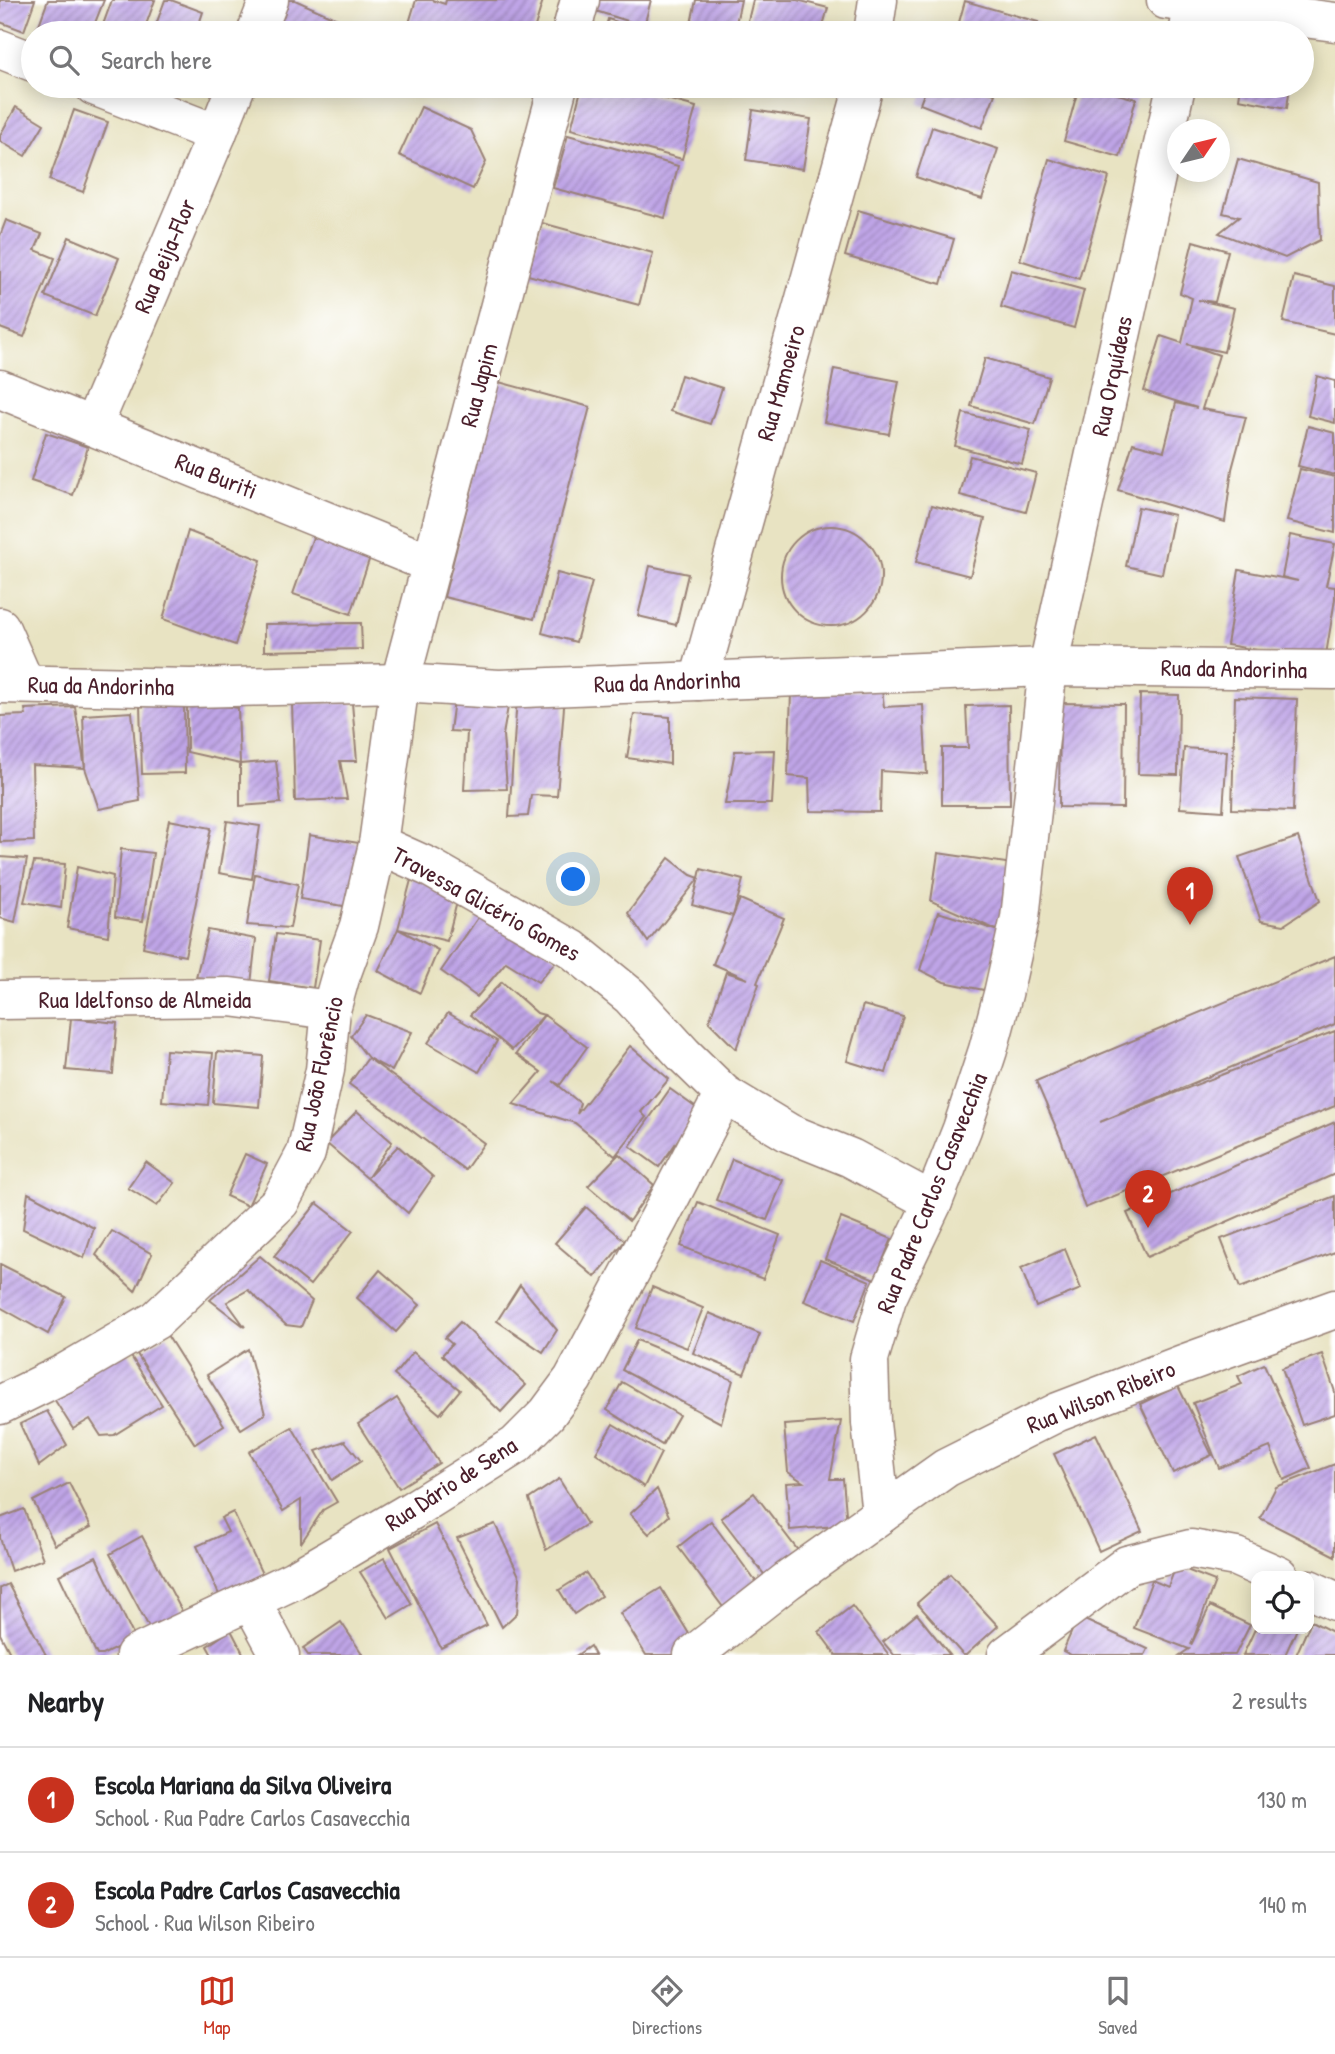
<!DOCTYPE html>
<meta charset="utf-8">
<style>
body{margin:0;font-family:"Patrick Hand",sans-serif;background:#f6f6f6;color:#202124}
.controls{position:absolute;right:21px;bottom:21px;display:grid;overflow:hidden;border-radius:14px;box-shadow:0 4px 18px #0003}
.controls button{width:63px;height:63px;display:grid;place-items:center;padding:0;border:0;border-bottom:2px solid #e0e0e0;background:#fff;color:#202124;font:35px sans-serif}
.compass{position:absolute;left:1167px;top:119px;width:63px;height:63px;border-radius:50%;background:#fff;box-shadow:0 4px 18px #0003;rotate:55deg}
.you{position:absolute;left:574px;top:880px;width:24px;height:24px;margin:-18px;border:5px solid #fff;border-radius:50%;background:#1a73e8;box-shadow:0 0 0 10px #1a73e833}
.badge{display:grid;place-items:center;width:46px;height:46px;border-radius:50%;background:#c8321e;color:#fff;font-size:23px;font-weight:700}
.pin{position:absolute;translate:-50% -58px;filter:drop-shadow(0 2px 4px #0008)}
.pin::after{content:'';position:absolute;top:37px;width:24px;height:21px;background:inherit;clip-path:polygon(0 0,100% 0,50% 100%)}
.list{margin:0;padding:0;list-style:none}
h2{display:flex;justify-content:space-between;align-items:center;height:91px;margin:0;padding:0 28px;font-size:30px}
h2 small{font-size:23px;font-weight:400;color:#757577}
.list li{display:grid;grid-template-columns:46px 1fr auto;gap:21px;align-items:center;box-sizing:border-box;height:105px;padding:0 28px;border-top:2px solid #e0e0e0}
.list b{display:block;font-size:26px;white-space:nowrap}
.list p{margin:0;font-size:23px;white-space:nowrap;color:#757577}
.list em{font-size:23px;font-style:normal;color:#757577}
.icon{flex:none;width:38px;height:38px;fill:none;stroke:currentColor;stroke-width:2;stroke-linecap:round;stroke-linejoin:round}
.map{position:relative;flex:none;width:1335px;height:1655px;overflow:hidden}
.search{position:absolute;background:#fff;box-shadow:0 4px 18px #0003;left:21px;right:21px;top:21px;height:77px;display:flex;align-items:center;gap:18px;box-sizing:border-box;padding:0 24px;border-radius:38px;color:#757577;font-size:26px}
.sheet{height:301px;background:#fff}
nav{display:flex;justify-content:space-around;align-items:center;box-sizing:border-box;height:98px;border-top:2px solid #e0e0e0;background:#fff;font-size:19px;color:#757577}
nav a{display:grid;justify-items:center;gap:4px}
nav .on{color:#c8321e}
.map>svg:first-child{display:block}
.building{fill:url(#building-hatch)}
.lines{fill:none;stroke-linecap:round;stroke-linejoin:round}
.minor-casing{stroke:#998176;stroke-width:41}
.tertiary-casing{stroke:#998176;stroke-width:41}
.minor{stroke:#fff;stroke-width:38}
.tertiary{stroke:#fff;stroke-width:38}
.labels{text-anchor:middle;stroke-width:6;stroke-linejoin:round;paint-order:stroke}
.street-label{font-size:24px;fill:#4a1f2b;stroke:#fff}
</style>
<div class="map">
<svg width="1335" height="1655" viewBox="0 0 1335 1655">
<defs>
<pattern id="building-hatch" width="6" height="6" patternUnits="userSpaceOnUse" patternTransform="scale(1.75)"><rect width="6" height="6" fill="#bfa5e7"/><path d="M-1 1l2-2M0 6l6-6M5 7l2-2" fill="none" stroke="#9d86bb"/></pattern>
</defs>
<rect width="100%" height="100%" fill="#fff"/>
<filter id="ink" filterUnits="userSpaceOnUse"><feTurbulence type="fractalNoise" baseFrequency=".0143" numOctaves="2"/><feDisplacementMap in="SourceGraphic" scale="14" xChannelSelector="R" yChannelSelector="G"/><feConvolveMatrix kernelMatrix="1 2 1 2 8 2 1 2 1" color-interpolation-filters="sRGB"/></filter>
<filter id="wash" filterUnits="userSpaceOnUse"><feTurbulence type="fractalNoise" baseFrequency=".00686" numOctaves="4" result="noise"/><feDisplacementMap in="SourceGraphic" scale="28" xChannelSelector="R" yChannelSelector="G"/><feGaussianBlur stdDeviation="1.57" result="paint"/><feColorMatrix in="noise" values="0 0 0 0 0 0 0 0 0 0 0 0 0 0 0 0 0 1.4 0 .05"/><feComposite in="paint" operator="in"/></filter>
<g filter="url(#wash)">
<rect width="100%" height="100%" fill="#e8e3c2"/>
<g id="blocks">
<g class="building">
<path d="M0 0H35L24 31 0 22Z"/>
<path d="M48 0H104L91 33H36Z"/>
<path d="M112 0H155L143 33H100Z"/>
<path d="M165 0H171L203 12 196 33H153Z"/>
<path d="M285 0H295L368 33H270Z"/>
<path d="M416 0H432L445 4 446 0H543L533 33H406Z"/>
<path d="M592 0H651L644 26 589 9Z"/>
<path d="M696 0H741L734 33H689Z"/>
<path d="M753 0H797L828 8 821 33H745Z"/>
<path d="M965 1 1038 22 1035 33H956Z"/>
<path d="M608 19 651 33H604Z"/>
<path d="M357 86H379L375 94Z"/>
<path d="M582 86H619L696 107 682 159 571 129Z"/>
<path d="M927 86H972L995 94 982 128 920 104Z"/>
<path d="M1079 86H1088L1136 99 1120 157 1064 141Z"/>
<path d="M1241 86H1290L1287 108 1239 99Z"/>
<path d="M16 107 44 124 25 156 0 141V135Z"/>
<path d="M421 107 471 130 486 162 473 189 399 155Z"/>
<path d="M74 110 108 122 83 192 49 180Z"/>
<path d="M753 110 811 119 803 169 746 160Z"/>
<path d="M932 127 998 149 982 199 916 177Z"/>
<path d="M568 135 678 166 665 218 553 188Z"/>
<path d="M1049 159 1109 177 1079 279 1020 260Z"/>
<path d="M1238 159 1318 182 1320 240 1285 258 1219 233 1239 217 1223 213Z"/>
<path d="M858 210 954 239 941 284 845 256Z"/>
<path d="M6 220 42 234 35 250 55 258 24 337 0 328V236Z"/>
<path d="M542 223 653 253 639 305 528 275Z"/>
<path d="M69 237 119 258 95 316 45 296Z"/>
<path d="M1193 241 1228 251 1215 302 1198 300 1234 308 1224 352 1187 344 1219 355 1202 409 1246 417 1232 469 1225 522 1118 490 1133 443 1164 451 1176 403 1197 408 1144 391 1161 336 1182 343 1192 298 1180 293Z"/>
<path d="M1011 270 1084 290 1074 328 1001 307Z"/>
<path d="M1294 276 1335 286V334L1283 322Z"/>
<path d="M985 358 1049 377 1035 424 971 406Z"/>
<path d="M834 369 899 381 889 434 824 422Z"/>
<path d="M681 375 722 388 710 424 670 411Z"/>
<path d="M1317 376 1335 381V423L1308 416Z"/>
<path d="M499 382 590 407 534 619 444 597Z"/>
<path d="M963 413 1031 430 1022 464 955 446Z"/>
<path d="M1308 426 1335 433V475L1298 466Z"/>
<path d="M46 433 88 447 73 495 31 481Z"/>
<path d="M970 456 1036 473 1026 512 960 495Z"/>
<path d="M1300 469 1335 477V533L1287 521Z"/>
<path d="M932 505 985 519 970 576 916 562Z"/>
<path d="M1138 507 1174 515 1162 574 1126 566Z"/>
<circle cx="831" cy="576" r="50"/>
<path d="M188 531 261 560 235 645 163 619Z"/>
<path d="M1290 535 1335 544 1326 586 1335 587V599L1325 661 1227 645 1239 570 1298 581 1282 577Z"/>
<path d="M313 537 370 557 351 614 293 594Z"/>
<path d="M650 566 688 574 676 625 638 616Z"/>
<path d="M557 573 592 582 576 642 542 633Z"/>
<path d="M361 623 362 649 264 651V624Z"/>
<path d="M882 690 884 707 923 705 927 774 881 771 880 812 810 811 809 778 788 776 791 693Z"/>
<path d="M455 692 509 701 503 735 507 789 464 790 467 732 450 731Z"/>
<path d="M565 694 557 796 531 795 528 816 509 817 517 697Z"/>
<path d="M1140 694 1179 695 1178 775 1138 774Z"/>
<path d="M1235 697 1297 699 1293 811 1232 809Z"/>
<path d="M187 700 238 708 240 764 187 752Z"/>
<path d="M184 703 185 773 142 774 140 704Z"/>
<path d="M292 703H352L357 761H340L347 799 295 801Z"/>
<path d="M1060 703 1124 704 1123 808 1059 807Z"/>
<path d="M1009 705 1010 805H942V748H968L966 706Z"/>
<path d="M75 707 85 768 83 715 132 712 140 801 99 809 85 768 32 765 34 841 0 842V716L26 715 25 709Z"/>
<path d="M634 714 670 717V764L627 758Z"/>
<path d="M1184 748 1227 751 1223 811 1180 808Z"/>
<path d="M775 750 772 804H725L735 751Z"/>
<path d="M276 761 281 803 240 806V764Z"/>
<path d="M169 820 211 828 185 956 143 947Z"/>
<path d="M227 821 260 826 252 879 219 873Z"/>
<path d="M309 835 359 843 350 907 300 899Z"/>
<path d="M1298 837 1320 901 1284 925 1261 921 1239 857Z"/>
<path d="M121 849 153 853 143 921 115 917Z"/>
<path d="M938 853 1013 864 1002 932 984 990 944 982 920 970 938 912 999 931 931 901Z"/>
<path d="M0 857 27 859 15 922 0 918Z"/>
<path d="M669 858 691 875 699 878 701 869 743 880 733 916 692 905 699 878 648 942 628 913Z"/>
<path d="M34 862 65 864 61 908 24 902Z"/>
<path d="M415 865 459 894 447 941 398 929 438 950 420 993 378 971 398 929Z"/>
<path d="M77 867 113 876 108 936 67 928Z"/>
<path d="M255 874 298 884 290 928 247 925Z"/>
<path d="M740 899 784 918 757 983 759 984 736 1049 709 1022 726 972 748 979 713 964Z"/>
<path d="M484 909 558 959 538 982 506 962 477 997 441 971Z"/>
<path d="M208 930 256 939 251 984 196 977Z"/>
<path d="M276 934 320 940 313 988 269 981Z"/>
<path d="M1335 956V1024L1100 1122 1335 1031V1106L1085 1208 1061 1139 1036 1081Z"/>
<path d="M502 982 537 1013 544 1015 512 1050 470 1015Z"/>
<path d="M863 1005 903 1016 886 1073 847 1061Z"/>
<path d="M448 1013 497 1041 479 1072 428 1043Z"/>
<path d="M366 1015 412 1032 392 1071 368 1058 484 1143 465 1170 349 1084 368 1058 351 1036Z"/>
<path d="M544 1015 587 1047 560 1085 553 1081 580 1103 577 1114 630 1046 669 1079 641 1112 646 1117 615 1156 575 1123 513 1104 541 1072 516 1054Z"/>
<path d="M71 1018 117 1023 113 1074 66 1070Z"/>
<path d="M166 1050 213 1053 208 1105 162 1101Z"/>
<path d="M217 1052 263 1056 259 1107 213 1103Z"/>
<path d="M670 1089 699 1110 659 1167 630 1146Z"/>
<path d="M357 1111 392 1142 368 1177 398 1146 433 1177 408 1213 326 1143Z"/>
<path d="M1335 1122V1174L1147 1257 1127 1213Z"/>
<path d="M245 1154 267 1164 248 1206 226 1196Z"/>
<path d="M619 1154 654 1185 629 1221 588 1186Z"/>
<path d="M732 1159 783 1180 767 1220 716 1200Z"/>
<path d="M146 1162 175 1183 157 1206 128 1188Z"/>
<path d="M28 1193 94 1228 84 1258 23 1229Z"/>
<path d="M1335 1196V1252L1240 1288 1221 1239Z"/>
<path d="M698 1202 780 1235 763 1279 681 1246Z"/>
<path d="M317 1203 353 1231 310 1285 274 1256Z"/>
<path d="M586 1207 625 1241 595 1277 555 1243Z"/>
<path d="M841 1218 892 1239 875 1279 825 1259Z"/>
<path d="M112 1231 152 1254 135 1291 96 1255Z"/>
<path d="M1065 1249 1081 1289 1036 1307 1021 1268Z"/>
<path d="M260 1256 312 1301 301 1327 286 1325 248 1290 227 1302 245 1327 210 1300Z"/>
<path d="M820 1260 870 1281 854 1321 804 1301Z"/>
<path d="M0 1264 66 1297 48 1334 0 1307Z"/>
<path d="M380 1270 420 1305 396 1332 357 1298Z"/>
<path d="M520 1285 557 1330 543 1352 497 1321Z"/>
<path d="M652 1287 703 1308 687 1348 636 1328Z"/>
<path d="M709 1313 760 1334 744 1374 693 1353Z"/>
<path d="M460 1322 526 1385 501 1412 442 1355 452 1344 445 1338Z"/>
<path d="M167 1335 224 1425 195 1444 137 1354Z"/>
<path d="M637 1340 733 1380 721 1423 622 1370Z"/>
<path d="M125 1347 162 1405 114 1435 101 1436 90 1419 73 1429 51 1394Z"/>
<path d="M248 1349 265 1414 241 1429 207 1375Z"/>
<path d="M413 1352 460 1390 440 1414 394 1375Z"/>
<path d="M1322 1354 1335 1392V1414L1302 1425 1282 1368Z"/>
<path d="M1264 1364 1311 1468 1284 1480 1270 1447 1219 1468 1193 1403 1242 1384 1238 1376Z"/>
<path d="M622 1382 679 1415 662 1445 607 1410Z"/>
<path d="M1178 1386 1212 1455 1173 1473 1140 1404Z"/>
<path d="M397 1398 439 1463 399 1488 358 1424Z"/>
<path d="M47 1411 67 1445 39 1466 20 1424Z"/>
<path d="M841 1421 830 1479H843L847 1525 790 1530 786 1483 803 1482 788 1472 784 1425Z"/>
<path d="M613 1424 661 1453 644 1487 596 1453Z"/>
<path d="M292 1427 337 1502 323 1510 301 1543V1500L283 1511 249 1452Z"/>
<path d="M1096 1434 1142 1531 1099 1551 1054 1454Z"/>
<path d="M345 1441 361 1461 332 1480 316 1451Z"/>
<path d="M1335 1464V1556L1260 1518 1276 1487Z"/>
<path d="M559 1479 587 1524 546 1550 529 1499Z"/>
<path d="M69 1483 91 1527 55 1545 33 1501Z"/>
<path d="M657 1489 669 1516 649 1534 630 1514Z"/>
<path d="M754 1493 803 1557 770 1582 721 1518Z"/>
<path d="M24 1509 43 1559 11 1571 0 1538V1518Z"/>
<path d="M233 1512 263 1576 220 1597 197 1546 228 1532 221 1518Z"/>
<path d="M711 1521 759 1586 726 1611 678 1547Z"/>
<path d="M435 1524 487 1625 441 1648 390 1548Z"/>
<path d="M495 1524 520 1578 517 1613 502 1627 457 1538Z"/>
<path d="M142 1536 183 1613 151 1631 110 1554Z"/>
<path d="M96 1557 135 1639 102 1655H97L59 1575Z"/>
<path d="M384 1558 412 1604 389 1618 360 1572Z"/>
<path d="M1176 1566 1215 1581 1191 1645 1210 1606 1250 1625 1235 1655H1180L1189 1649 1134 1628 1152 1580 1168 1587Z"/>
<path d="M586 1573 601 1596 574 1614 559 1590Z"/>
<path d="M950 1574 998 1626 966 1655H963L917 1603Z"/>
<path d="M8 1584 46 1655H11L0 1634V1588Z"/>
<path d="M661 1588 694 1642 673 1655H646L620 1613Z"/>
<path d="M852 1606 889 1655H836L819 1632Z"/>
<path d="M917 1614 950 1655H894L883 1642Z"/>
<path d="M1078 1617 1148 1649 1145 1655H1071L1063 1651Z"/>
<path d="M1311 1621 1335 1633V1655H1296Z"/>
<path d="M341 1622 363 1655H308L303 1648Z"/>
<path d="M1255 1629H1297L1285 1655H1243Z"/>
<path d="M231 1630 244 1655H212L207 1646Z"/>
<path d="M590 1646 595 1655H577Z"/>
</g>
</g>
</g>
<g filter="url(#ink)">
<use href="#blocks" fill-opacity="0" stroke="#998176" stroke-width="2"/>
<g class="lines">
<defs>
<g id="minor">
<path d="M256 33 269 0"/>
<path d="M571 33 580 0"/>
<path d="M873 33 878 0"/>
<path d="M1188 33 1194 5"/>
<path d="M0 49 33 62"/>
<path d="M94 86 217 134"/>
<path d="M0 389 432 564"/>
<path d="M93 426 217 134 236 86"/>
<path d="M0 627 25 684"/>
<path d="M699 681 864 86"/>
<path d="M0 684 190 688 400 683 499 689 1048 667 1335 670"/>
<path d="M378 844 429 867 572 949 630 996 684 1055 724 1094 789 1133 851 1158 933 1202"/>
<path d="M0 1000 230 997 331 1010"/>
<path d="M0 1405 65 1373 156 1320 280 1202 306 1153 325 1070 331 1010 340 978 359 926 378 844 400 683 558 86"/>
<path d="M881 1514 871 1423 869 1359 887 1298 933 1202 962 1129 988 1050 1003 994 1020 918 1048 667 1176 86"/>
<path d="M1309 1589 1335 1601"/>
<path d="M251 1601 280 1655"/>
<path d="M135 1655 294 1580 411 1511 516 1445 547 1414 573 1379 660 1217 724 1094"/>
<path d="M693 1655 787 1581 946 1468 1058 1412 1183 1364 1335 1309"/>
<path d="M1007 1655 1127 1565 1191 1549 1236 1557 1279 1576"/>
</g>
<path id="tertiary" d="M1166 0 1335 22"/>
</defs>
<use href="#minor" class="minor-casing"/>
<use href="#tertiary" class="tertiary-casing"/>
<use href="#minor" class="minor"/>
<use href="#tertiary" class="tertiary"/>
</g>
</g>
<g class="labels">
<g class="street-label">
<text transform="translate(165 256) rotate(-67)" y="8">Rua Beija-Flor</text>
<text transform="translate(1112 376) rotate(-78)" y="8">Rua Orquídeas</text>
<text transform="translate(781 383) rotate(-74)" y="8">Rua Mamoeiro</text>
<text transform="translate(479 385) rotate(-75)" y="8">Rua Japim</text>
<text transform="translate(216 476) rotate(22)" y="8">Rua Buriti</text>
<text transform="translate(1234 669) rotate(1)" y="8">Rua da Andorinha</text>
<text transform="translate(667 682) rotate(-2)" y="8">Rua da Andorinha</text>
<text transform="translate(101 686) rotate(1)" y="8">Rua da Andorinha</text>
<text transform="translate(486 904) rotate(29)" y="8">Travessa Glicério Gomes</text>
<text x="145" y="1008">Rua Idelfonso de Almeida</text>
<text transform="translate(319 1074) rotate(-78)" y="8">Rua João Florêncio</text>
<text transform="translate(932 1193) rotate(-68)" y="8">Rua Padre Carlos Casavecchia</text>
<text transform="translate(1101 1397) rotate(-22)" y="8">Rua Wilson Ribeiro</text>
<text transform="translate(451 1484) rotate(-33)" y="8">Rua Dário de Sena</text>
</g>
</g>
</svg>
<div class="controls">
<button><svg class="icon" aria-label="locate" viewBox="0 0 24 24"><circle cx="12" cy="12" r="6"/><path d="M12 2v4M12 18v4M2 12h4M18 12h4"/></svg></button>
</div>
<svg class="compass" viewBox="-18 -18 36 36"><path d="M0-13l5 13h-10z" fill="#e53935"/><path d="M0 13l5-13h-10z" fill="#757577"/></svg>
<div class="you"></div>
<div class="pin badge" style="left:1190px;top:925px">1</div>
<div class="pin badge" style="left:1148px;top:1228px">2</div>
<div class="search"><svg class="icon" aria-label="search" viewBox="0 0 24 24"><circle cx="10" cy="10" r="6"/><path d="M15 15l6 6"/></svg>Search here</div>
</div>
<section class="sheet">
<h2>Nearby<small>2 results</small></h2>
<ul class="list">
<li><span class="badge">1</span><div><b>Escola Mariana da Silva Oliveira</b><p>School · Rua Padre Carlos Casavecchia</p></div><em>130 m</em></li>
<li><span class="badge">2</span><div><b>Escola Padre Carlos Casavecchia</b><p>School · Rua Wilson Ribeiro</p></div><em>140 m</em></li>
</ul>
</section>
<nav>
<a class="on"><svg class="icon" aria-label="map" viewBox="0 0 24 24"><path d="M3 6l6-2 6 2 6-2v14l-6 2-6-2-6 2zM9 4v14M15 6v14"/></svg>Map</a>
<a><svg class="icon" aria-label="directions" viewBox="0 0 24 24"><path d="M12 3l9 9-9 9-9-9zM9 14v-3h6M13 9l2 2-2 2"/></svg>Directions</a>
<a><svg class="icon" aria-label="saved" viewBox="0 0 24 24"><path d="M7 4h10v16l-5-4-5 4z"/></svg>Saved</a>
</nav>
